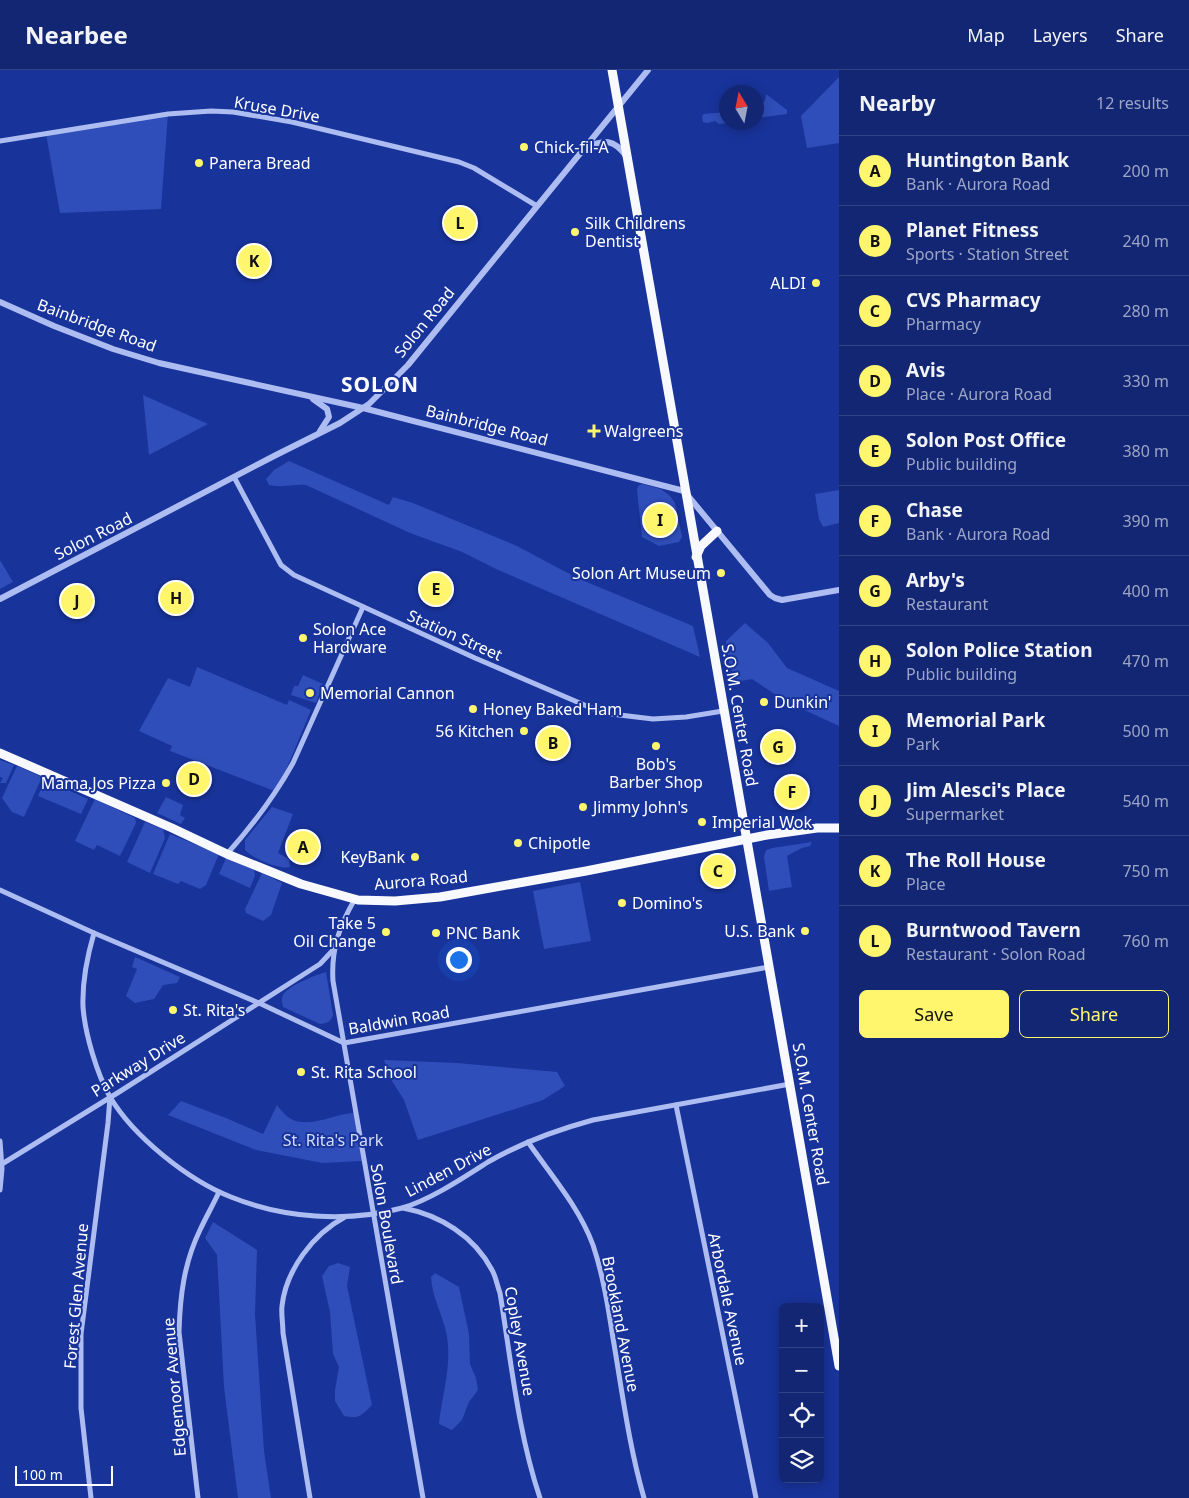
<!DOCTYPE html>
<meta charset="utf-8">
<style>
body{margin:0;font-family:"Noto Sans",sans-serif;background:#1f327c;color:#f1f3f6}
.controls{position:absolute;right:15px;bottom:15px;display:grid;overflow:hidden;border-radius:8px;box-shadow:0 2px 12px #0003}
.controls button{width:45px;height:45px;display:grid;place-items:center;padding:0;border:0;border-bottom:1px solid #314386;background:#122674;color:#f1f3f6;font:25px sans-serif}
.compass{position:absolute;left:719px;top:15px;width:45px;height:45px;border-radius:50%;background:#122674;box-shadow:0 2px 12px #0003;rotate:350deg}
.scale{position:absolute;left:15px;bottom:12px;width:98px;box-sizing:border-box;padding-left:5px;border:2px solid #fff;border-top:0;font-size:14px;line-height:18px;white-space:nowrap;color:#fff;-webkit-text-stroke:4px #18339a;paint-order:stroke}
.you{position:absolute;left:458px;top:889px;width:18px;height:18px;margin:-12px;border:4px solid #fff;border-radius:50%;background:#1a73e8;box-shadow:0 0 0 8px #1a73e833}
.badge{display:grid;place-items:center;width:32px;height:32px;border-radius:50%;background:#fff66e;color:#111;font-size:16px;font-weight:700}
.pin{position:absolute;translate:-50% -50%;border:2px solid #fff;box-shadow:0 1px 5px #0006}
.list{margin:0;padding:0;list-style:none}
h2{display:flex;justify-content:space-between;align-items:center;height:65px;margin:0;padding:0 20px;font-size:21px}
h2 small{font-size:16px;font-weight:400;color:#9ca5c5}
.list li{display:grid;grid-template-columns:32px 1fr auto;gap:15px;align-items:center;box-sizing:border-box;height:70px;padding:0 20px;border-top:1px solid #314386}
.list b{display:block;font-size:19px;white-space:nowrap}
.list p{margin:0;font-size:16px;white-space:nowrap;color:#9ca5c5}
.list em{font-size:16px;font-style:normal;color:#9ca5c5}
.actions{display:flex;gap:10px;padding:15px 20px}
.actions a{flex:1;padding:11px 0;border:1px solid #fff66e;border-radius:8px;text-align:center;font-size:18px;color:#fff66e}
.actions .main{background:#fff66e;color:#111}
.icon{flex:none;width:28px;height:28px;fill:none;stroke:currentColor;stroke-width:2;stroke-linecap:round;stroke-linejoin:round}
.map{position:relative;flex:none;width:839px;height:1428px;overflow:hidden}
header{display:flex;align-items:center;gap:30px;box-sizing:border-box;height:70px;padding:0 25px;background:#122674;border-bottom:1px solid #314386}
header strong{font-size:24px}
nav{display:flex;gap:28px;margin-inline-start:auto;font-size:18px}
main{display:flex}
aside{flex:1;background:#122674}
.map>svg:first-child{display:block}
.green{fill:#2f4eb9}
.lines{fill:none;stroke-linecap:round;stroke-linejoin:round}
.minor{stroke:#adbdf2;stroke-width:5}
.tertiary{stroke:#adbdf2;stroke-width:6}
.primary{stroke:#f8f9ff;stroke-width:9}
.poi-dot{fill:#fff66e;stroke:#18339a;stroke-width:2}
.labels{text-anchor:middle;stroke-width:4;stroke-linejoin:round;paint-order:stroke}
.street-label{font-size:16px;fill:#fff;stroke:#18339a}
.poi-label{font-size:16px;fill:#fff;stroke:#18339a;text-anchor:start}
.park-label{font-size:16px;fill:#d5defc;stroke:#18339a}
.district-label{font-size:21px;font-weight:bold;letter-spacing:1px;fill:#fff;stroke:#18339a}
</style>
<header>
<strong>Nearbee</strong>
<nav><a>Map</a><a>Layers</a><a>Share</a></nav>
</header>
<main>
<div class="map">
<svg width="839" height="1428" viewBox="0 0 839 1428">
<rect width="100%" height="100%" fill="#18339a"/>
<g class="green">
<path d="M839 7V73L807 78 801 46Z"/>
<path d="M766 24 787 40V44L757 48V36L765 31Z"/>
<path d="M726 42 727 53 719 54 715 51 707 53 703 52 702 46 704 44Z"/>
<path d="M168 44 161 139 60 143 46 64Z"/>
<path d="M143 325 208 354 149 385Z"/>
<path d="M289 391 389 435 393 427 413 433 517 476 577 508 693 556 700 587 496 499 462 482 410 463 306 415C293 414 282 418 269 415L266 409 274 400Z"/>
<path d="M642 414 661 419 670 426 675 433 682 467 679 472 659 476 642 467 637 420 638 416Z"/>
<path d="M839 420V453L823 457 819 449 815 424Z"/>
<path d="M0 490 13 512 0 519Z"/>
<path d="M745 553 768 573 787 598 839 621V656L785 631 752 609 736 612 729 593 726 571Z"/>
<path d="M197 597 287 635 289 630 311 640 277 722 170 681 172 676 139 661 168 608 190 617Z"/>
<path d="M303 605 323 614 316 633 291 625 294 616H298Z"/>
<path d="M0 690 14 695 6 713H0L3 708 0 707Z"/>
<path d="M17 696 42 707 24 747 12 742 2 728Z"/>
<path d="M45 710 88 729 81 744 38 726Z"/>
<path d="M166 727 183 735 180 745 185 748 181 754 157 743Z"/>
<path d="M95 729 135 748 136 753 120 786 97 775 94 780 75 771Z"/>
<path d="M272 737 293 744 278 783 289 789 290 797C279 800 252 788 245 780V770Z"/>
<path d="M145 752 163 759 165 768 150 803 127 792Z"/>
<path d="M170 764 219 784 206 815 200 819 181 811 178 814 153 804Z"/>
<path d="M812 772 810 776 802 778 787 786 792 817 769 821 764 787 766 780 772 778Z"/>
<path d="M226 788 254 800 255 806 250 818 219 804Z"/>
<path d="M262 803 282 813 271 845 263 851 246 843 245 839Z"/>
<path d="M580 812 591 871 544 879 533 821Z"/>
<path d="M135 887 180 907 177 913 163 915 154 929 135 933 126 926 137 899 132 897Z"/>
<path d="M326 902 333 945C331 952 327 953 320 954L283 937C282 933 281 930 283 925 288 916 315 905 326 902Z"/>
<path d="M384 990 457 993 557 1002 565 1016 543 1030 418 1070 404 1030 390 1008Z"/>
<path d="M181 1031 226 1048 263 1064 277 1035C280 1039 284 1044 288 1047 307 1061 334 1043 354 1043L363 1091 322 1093 256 1080 168 1045Z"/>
<path d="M213 1152 257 1180 255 1244 264 1381 271 1428H238L224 1317 217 1185 205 1168Z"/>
<path d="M338 1193 350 1197 347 1216 372 1335C361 1346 359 1349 344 1346L335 1331V1320L339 1297 333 1284 330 1242 322 1206 329 1196Z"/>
<path d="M435 1203 459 1217 469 1264 470 1294 476 1308 478 1320 469 1332 462 1350 452 1360 439 1354C442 1324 453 1293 446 1262 442 1243 432 1227 431 1207Z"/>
</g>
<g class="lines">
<g class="minor">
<path d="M0 71 168 44 211 41 233 42 292 52 459 92 474 98 537 136"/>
<path d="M234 407 281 495 294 505 475 588 603 643 653 649 686 647 723 641"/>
<path d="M227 784C252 756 274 727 293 693L363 537"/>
<path d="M0 820 94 863 259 933 344 973 769 897"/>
<path d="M355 829C339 856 331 880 333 911L423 1428"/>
<path d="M94 863C87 887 82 911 83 937 85 964 97 1004 110 1027 134 1067 188 1110 231 1127 283 1148 347 1153 402 1138 430 1130 463 1108 488 1092 521 1073 556 1060 593 1050L790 1014"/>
<path d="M676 1035 756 1428"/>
<path d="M0 1071 2 1099 0 1120"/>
<path d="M528 1072C551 1105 579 1137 593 1175 603 1205 608 1236 613 1268 622 1321 629 1376 644 1428"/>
<path d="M2 1094 119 1022 320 894 334 879"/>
<path d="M403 1138C440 1145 474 1166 492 1200 496 1207 497 1215 500 1223 511 1290 518 1363 540 1428"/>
<path d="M91 1428 81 1338V1264L108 1053 110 1027"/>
<path d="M198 1428 179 1262C180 1226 184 1193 200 1160 206 1147 213 1135 219 1122"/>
<path d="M310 1428 283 1263C283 1254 281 1244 282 1236 286 1200 313 1164 345 1147"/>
</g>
<g class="tertiary">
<path d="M586 78C604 69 614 69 626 86"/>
<path d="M0 232 54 256 113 279 159 293 363 338 684 421 770 525 775 528 782 530 839 520"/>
<path d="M313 329 327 339 329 347 320 361"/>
<path d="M0 529 276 385 340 353 369 334 408 295 648 0"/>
</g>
<g class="primary">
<path d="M612 0 839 1296"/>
<path d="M696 487 701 476 717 461"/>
<path d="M0 683 172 758 227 784 301 814 358 830 395 831 440 827 586 801 767 765 817 758H839"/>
</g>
</g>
<g class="poi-dot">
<circle cx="524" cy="77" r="5"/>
<circle cx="199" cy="93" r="5"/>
<circle cx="575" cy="162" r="5"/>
<circle cx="816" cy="213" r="5"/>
<path d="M591.5 353.5h5v5h5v5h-5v5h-5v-5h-5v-5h5z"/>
<circle cx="721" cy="503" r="5"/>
<circle cx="303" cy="568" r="5"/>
<circle cx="310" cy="623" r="5"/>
<circle cx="764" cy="632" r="5"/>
<circle cx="473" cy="639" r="5"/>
<circle cx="524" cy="661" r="5"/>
<circle cx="656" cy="676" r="5"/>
<circle cx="166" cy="713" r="5"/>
<circle cx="583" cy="737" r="5"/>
<circle cx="702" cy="752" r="5"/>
<circle cx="518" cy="773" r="5"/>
<circle cx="415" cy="787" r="5"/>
<circle cx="622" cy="833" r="5"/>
<circle cx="805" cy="861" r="5"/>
<circle cx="386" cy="862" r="5"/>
<circle cx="436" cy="863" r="5"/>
<circle cx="173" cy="940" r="5"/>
<circle cx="301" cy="1002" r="5"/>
</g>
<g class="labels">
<g class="street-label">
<text transform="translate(277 39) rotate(10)" y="6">Kruse Drive</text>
<text transform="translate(424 252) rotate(-51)" y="6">Solon Road</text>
<text transform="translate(97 255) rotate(20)" y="6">Bainbridge Road</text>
<text transform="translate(487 355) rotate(14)" y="6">Bainbridge Road</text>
<text transform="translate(93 466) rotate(-27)" y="6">Solon Road</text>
<text transform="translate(455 565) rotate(24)" y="6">Station Street</text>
<text transform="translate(740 645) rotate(80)" y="6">S.O.M. Center Road</text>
<text transform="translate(421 810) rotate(-5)" y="6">Aurora Road</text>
<text transform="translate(399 950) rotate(-10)" y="6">Baldwin Road</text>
<text transform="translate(138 994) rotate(-32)" y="6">Parkway Drive</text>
<text transform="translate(811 1044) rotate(80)" y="6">S.O.M. Center Road</text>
<text transform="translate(448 1100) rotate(-28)" y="6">Linden Drive</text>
<text transform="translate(387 1154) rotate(80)" y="6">Solon Boulevard</text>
<text transform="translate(76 1226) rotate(-85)" y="6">Forest Glen Avenue</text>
<text transform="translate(728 1229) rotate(78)" y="6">Arbordale Avenue</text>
<text transform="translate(621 1254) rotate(79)" y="6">Brookland Avenue</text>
<text transform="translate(520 1271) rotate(80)" y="6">Copley Avenue</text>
<text transform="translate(174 1317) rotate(-95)" y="6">Edgemoor Avenue</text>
</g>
<g class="poi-label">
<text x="534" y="83">Chick-fil-A</text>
<text x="209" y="99">Panera Bread</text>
<text x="585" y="159">Silk Childrens<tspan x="585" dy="18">Dentist</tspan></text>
<text x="806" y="219" text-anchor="end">ALDI</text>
<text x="604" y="367">Walgreens</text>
<text x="711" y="509" text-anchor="end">Solon Art Museum</text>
<text x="313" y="565">Solon Ace<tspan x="313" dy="18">Hardware</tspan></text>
<text x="320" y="629">Memorial Cannon</text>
<text x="774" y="638">Dunkin'</text>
<text x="483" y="645">Honey Baked Ham</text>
<text x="514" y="667" text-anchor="end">56 Kitchen</text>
<text x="656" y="700" text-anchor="middle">Bob's<tspan x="656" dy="18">Barber Shop</tspan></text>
<text x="156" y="719" text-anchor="end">Mama Jos Pizza</text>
<text x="593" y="743">Jimmy John's</text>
<text x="712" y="758">Imperial Wok</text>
<text x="528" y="779">Chipotle</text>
<text x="405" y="793" text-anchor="end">KeyBank</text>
<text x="632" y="839">Domino's</text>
<text x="376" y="859" text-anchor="end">Take 5<tspan x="376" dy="18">Oil Change</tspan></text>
<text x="795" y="867" text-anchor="end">U.S. Bank</text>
<text x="446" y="869">PNC Bank</text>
<text x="183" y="946">St. Rita's</text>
<text x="311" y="1008">St. Rita School</text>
</g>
<g class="park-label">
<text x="333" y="1076">St. Rita's Park</text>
</g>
<g class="district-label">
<text x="380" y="322">SOLON</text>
</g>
</g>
</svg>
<div class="controls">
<button>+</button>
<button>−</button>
<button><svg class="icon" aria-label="locate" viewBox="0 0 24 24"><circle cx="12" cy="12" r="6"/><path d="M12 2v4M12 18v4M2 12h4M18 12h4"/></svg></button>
<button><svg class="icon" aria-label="layers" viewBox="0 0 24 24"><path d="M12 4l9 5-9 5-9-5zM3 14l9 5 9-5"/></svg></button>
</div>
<svg class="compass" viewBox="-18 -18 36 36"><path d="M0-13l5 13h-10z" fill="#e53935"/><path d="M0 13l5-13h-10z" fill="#9ca5c5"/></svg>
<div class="scale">100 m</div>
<div class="you"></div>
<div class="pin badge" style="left:303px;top:777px">A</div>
<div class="pin badge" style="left:553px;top:673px">B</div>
<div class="pin badge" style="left:718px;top:801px">C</div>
<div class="pin badge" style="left:194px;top:709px">D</div>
<div class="pin badge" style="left:436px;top:519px">E</div>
<div class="pin badge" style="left:792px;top:722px">F</div>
<div class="pin badge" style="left:778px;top:677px">G</div>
<div class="pin badge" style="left:176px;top:528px">H</div>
<div class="pin badge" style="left:660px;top:450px">I</div>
<div class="pin badge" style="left:77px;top:531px">J</div>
<div class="pin badge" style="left:254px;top:191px">K</div>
<div class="pin badge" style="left:460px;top:153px">L</div>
</div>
<aside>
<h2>Nearby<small>12 results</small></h2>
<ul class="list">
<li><span class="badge">A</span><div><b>Huntington Bank</b><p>Bank · Aurora Road</p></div><em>200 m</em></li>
<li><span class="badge">B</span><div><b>Planet Fitness</b><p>Sports · Station Street</p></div><em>240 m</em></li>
<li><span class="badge">C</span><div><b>CVS Pharmacy</b><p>Pharmacy</p></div><em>280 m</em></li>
<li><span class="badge">D</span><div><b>Avis</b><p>Place · Aurora Road</p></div><em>330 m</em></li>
<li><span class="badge">E</span><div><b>Solon Post Office</b><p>Public building</p></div><em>380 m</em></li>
<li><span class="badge">F</span><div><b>Chase</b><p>Bank · Aurora Road</p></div><em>390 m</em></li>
<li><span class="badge">G</span><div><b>Arby's</b><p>Restaurant</p></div><em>400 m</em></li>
<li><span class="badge">H</span><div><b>Solon Police Station</b><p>Public building</p></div><em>470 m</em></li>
<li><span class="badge">I</span><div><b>Memorial Park</b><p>Park</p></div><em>500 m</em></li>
<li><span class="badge">J</span><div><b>Jim Alesci's Place</b><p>Supermarket</p></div><em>540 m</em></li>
<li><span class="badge">K</span><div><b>The Roll House</b><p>Place</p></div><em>750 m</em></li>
<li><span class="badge">L</span><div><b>Burntwood Tavern</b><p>Restaurant · Solon Road</p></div><em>760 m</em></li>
</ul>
<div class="actions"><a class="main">Save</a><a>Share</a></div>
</aside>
</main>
